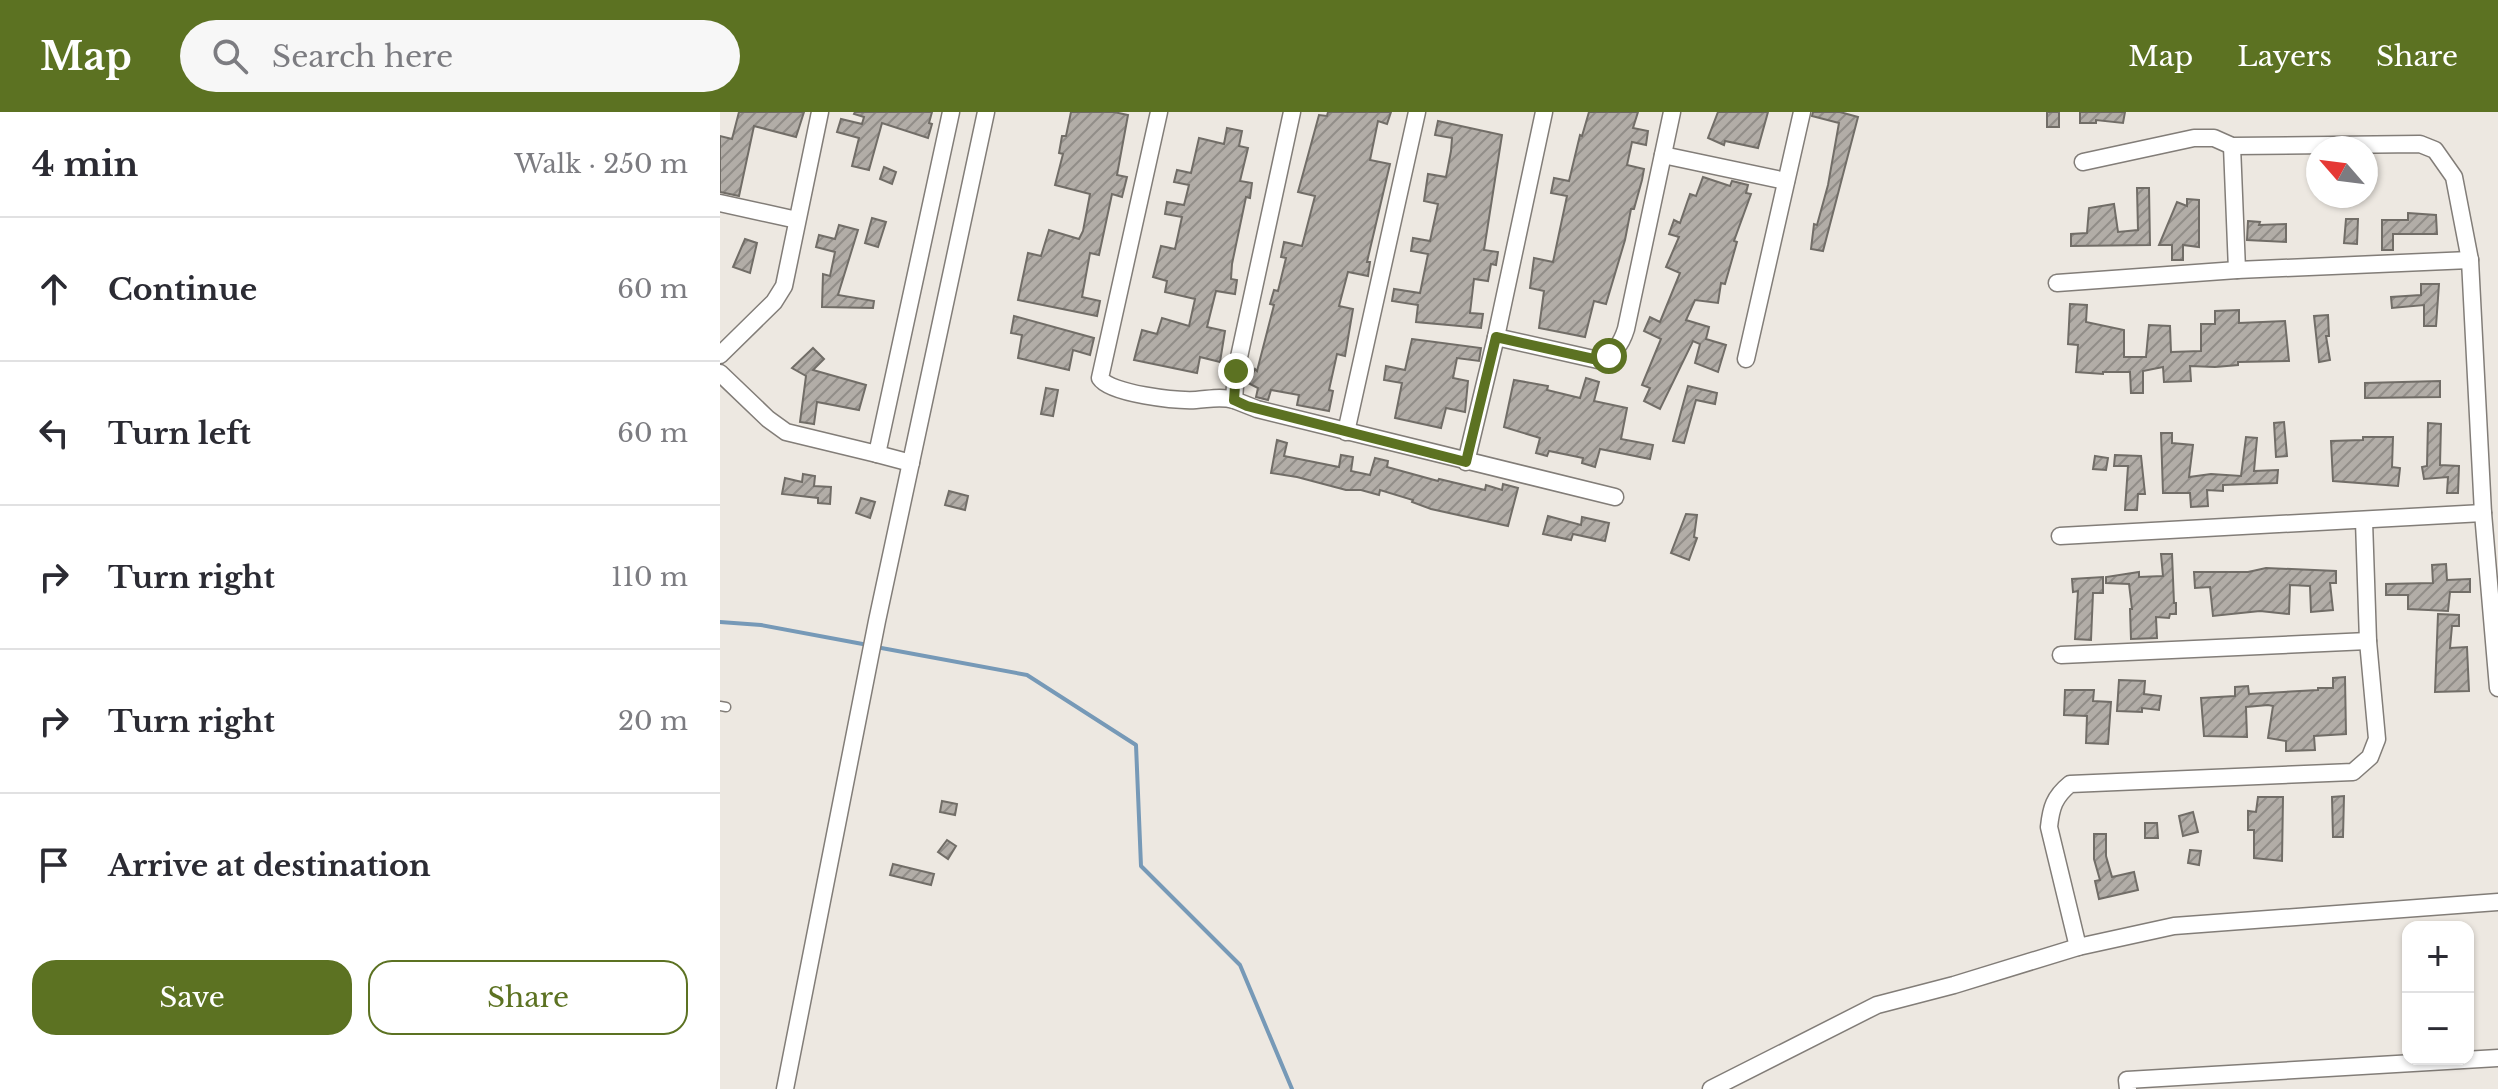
<!DOCTYPE html>
<meta charset="utf-8">
<style>
body{margin:0;font-family:"Libre Baskerville",serif;background:#f7f7f7;color:#2b2b33}
.controls{position:absolute;right:24px;bottom:24px;display:grid;overflow:hidden;border-radius:16px;box-shadow:0 2px 6px #0004}
.controls button{width:72px;height:72px;display:grid;place-items:center;padding:0;border:0;border-bottom:2px solid #e1e1e2;background:#fff;color:#2b2b33;font:40px sans-serif}
.compass{position:absolute;left:1586px;top:24px;width:72px;height:72px;border-radius:50%;background:#fff;box-shadow:0 2px 6px #0004;rotate:298deg}
.stop{position:absolute;width:24px;height:24px;margin:-18px;border:6px solid #5c7222;border-radius:50%;background:#fff}
.stop.end{background:#5c7222;border-color:#fff;box-shadow:0 2px 8px #0008}
.list{margin:0;padding:0;list-style:none}
h2{display:flex;justify-content:space-between;align-items:center;height:104px;margin:0;padding:0 32px;font-size:34px}
h2 small{font-size:26px;font-weight:400;color:#7c7c81}
.list li{display:grid;grid-template-columns:52px 1fr auto;gap:24px;align-items:center;box-sizing:border-box;height:144px;padding:0 32px;border-top:2px solid #e1e1e2}
.list b{display:block;font-size:30px;white-space:nowrap}
.list em{font-size:26px;font-style:normal;color:#7c7c81}
.actions{display:flex;gap:16px;padding:24px 32px}
.actions a{flex:1;padding:18px 0;border:2px solid #5c7222;border-radius:24px;text-align:center;font-size:28px;color:#5c7222}
.actions .main{background:#5c7222;color:#fff}
.icon{flex:none;width:44px;height:44px;fill:none;stroke:currentColor;stroke-width:2;stroke-linecap:round;stroke-linejoin:round}
.map{position:relative;flex:none;width:1778px;height:977px;overflow:hidden}
header{display:flex;align-items:center;gap:48px;box-sizing:border-box;height:112px;padding:0 40px;background:#5c7222;color:#fff}
header strong{font-size:38px}
nav{display:flex;gap:44px;margin-inline-start:auto;font-size:28px}
.search{width:560px;height:72px;background:#f7f7f7;display:flex;align-items:center;gap:20px;box-sizing:border-box;padding:0 28px;border-radius:44px;color:#7c7c81;font-size:30px}
main{display:flex}
aside{flex:1;background:#fff}
.map>svg:first-child{display:block}
.lines{fill:none;stroke-linecap:round;stroke-linejoin:round}
.stream{stroke:#7699b7;stroke-width:4}
.building{fill:url(#building-hatch);stroke:#716d67;stroke-width:2}
.lane-casing{stroke:#827d78;stroke-width:11}
.street-casing{stroke:#827d78;stroke-width:19}
.lane{stroke:#fff;stroke-width:8}
.street{stroke:#fff;stroke-width:16}
.route{stroke:#5c7222;stroke-width:10}
</style>
<header>
<strong>Map</strong>
<div class="search"><svg class="icon" aria-label="search" viewBox="0 0 24 24"><circle cx="10" cy="10" r="6"/><path d="M15 15l6 6"/></svg>Search here</div>
<nav><a>Map</a><a>Layers</a><a>Share</a></nav>
</header>
<main>
<aside>
<h2>4 min<small>Walk · 250 m</small></h2>
<ul class="list">
<li><svg class="icon" aria-label="ahead" viewBox="0 0 24 24"><path d="M12 20V5M6 11l6-6 6 6"/></svg><div><b>Continue</b></div><em>60 m</em></li>
<li><svg class="icon" aria-label="left" viewBox="0 0 24 24"><path d="M17 20v-9H6M10 6l-5 5 5 5"/></svg><div><b>Turn left</b></div><em>60 m</em></li>
<li><svg class="icon" aria-label="right" viewBox="0 0 24 24"><path d="M7 20v-9h11M14 6l5 5-5 5"/></svg><div><b>Turn right</b></div><em>110 m</em></li>
<li><svg class="icon" aria-label="right" viewBox="0 0 24 24"><path d="M7 20v-9h11M14 6l5 5-5 5"/></svg><div><b>Turn right</b></div><em>20 m</em></li>
<li><svg class="icon" aria-label="arrive" viewBox="0 0 24 24"><path d="M6 21V4h12l-3 4 3 4H6"/></svg><div><b>Arrive at destination</b></div></li>
</ul>
<div class="actions"><a class="main">Save</a><a>Share</a></div>
</aside>
<div class="map">
<svg width="1778" height="977" viewBox="0 0 1778 977">
<defs>
<pattern id="building-hatch" width="6" height="6" patternUnits="userSpaceOnUse" patternTransform="scale(2)"><rect width="6" height="6" fill="#b2ada7"/><path d="M-1 1l2-2M0 6l6-6M5 7l2-2" fill="none" stroke="#918d88"/></pattern>
</defs>
<rect width="100%" height="100%" fill="#ede8e1"/>
<g class="lines">
<g class="stream">
<path d="M0 510 41 513 148 533"/>
<path d="M156 535 307 563 416 633 421 754 520 853 572 977"/>
</g>
</g>
<g class="building">
<path d="M19 0H84L76 25 34 14 19 84 0 80V24L12 27Z"/>
<path d="M135 0H212L209 11 212 12 208 26 162 11 149 58 132 54 139 26 117 20 121 7 142 12 144 5 134 2Z"/>
<path d="M351 0H394L408 3 397 63 407 65 402 85 392 82 379 143 370 141 362 185 380 189 377 204 298 188 308 141 321 144 329 118 359 127 363 119 370 82 335 73 343 42 339 41 342 24H346Z"/>
<path d="M608 0H671L667 12 658 9 650 48 670 52 647 150H650L648 164 628 160 619 194 633 197 625 244 617 242 609 278 613 279 609 299 577 293 579 283 551 278 548 288 536 285 538 276 528 271 535 257 537 259 554 193 550 192 554 178 558 179 566 146 561 145 564 130 582 134 595 84 578 80 599 3 607 4Z"/>
<path d="M869 0H918L913 16 928 19 926 33 912 30 907 53 924 57 922 68 914 97H911L905 128 886 192 874 189 865 225 819 216 824 179 810 176 814 146 833 150 847 84 831 81 834 66 849 69 860 23 862 24Z"/>
<path d="M998 0H1048L1038 36 1005 29 1004 33 988 26Z"/>
<path d="M1093 0H1120L1138 5 1103 139 1091 137 1094 112 1097 113 1108 73 1119 11 1092 4Z"/>
<rect x="1327" y="0" width="12" height="15"/>
<path d="M1360 0H1405L1403 11 1376 8V11H1360Z"/>
<path d="M718 9 782 23 764 138 778 140 776 153 771 152 768 169 754 167 750 201 763 202 761 216 696 210 698 193 672 189 674 177 700 181 708 142 691 139 693 126 710 129 718 92 704 89 708 62 726 65 731 39 732 26 715 23Z"/>
<path d="M507 16 522 19 519 34 528 36 520 69 532 71 530 86 526 85 512 152 511 167 517 168 515 182 496 179 487 215 505 219 500 250 480 245 477 261 414 248 422 218 437 222 442 206 469 214 475 187 445 180 447 169 433 165 441 134 455 137 462 105 445 102 447 90 464 93 469 73 454 70 457 58 471 61 479 26 504 32Z"/>
<path d="M164 55 176 60 172 72 160 67Z"/>
<path d="M983 65 1010 74 1012 69 1028 73 1026 81 1031 82 1014 129 1017 130 1005 172 1001 171 998 191 975 188 966 208 989 215 986 227 1006 233 998 260 975 251 980 232 973 229 940 297 924 289 930 276 922 273 941 227 924 219 930 205 940 210 960 161 946 155 959 125 949 122 954 108 960 111 970 82 976 84Z"/>
<path d="M1417 76H1429L1430 133 1351 134V122L1367 121 1369 96 1394 92 1398 120 1418 118Z"/>
<path d="M1467 87 1479 88V135L1463 133V148H1452V133H1439L1457 90 1467 94Z"/>
<path d="M1688 101 1716 103 1717 122H1673V138H1662V108H1688Z"/>
<path d="M152 106 166 110 158 135 145 131Z"/>
<path d="M1626 107H1638L1637 132 1624 131Z"/>
<path d="M1528 109 1540 110 1539 113 1566 112V130L1527 128Z"/>
<path d="M119 113 138 118 118 183 154 189 153 196 102 195 103 162 110 164 115 140 96 135 99 123 115 127Z"/>
<path d="M25 127 37 131 30 161 13 155Z"/>
<path d="M1701 172H1719L1716 214H1704V193L1672 196 1671 185 1701 183Z"/>
<path d="M1350 192 1367 193 1366 210 1404 218V245H1426L1429 213 1450 214 1451 240 1481 239V212H1495V199L1519 198V211L1565 209 1569 249 1518 250V253L1495 255 1470 254 1471 269 1444 270 1443 255 1423 259V281H1411L1410 260H1383V262L1356 260 1358 233 1348 232Z"/>
<path d="M1608 203 1609 224H1606L1610 248 1599 250 1594 204Z"/>
<path d="M294 204 374 226 370 243 353 238 349 258 298 246 302 223 291 221Z"/>
<path d="M692 227 761 236 759 249 737 246 733 266 748 269 745 300 726 296 721 316 675 306 682 271 664 268 666 254 685 258Z"/>
<path d="M93 236 104 247 93 258 146 273 139 298 97 290 94 312 80 310 86 264 72 256Z"/>
<path d="M866 266 879 270 874 289 907 296 901 327 933 333 930 347 880 337 875 355 862 351 863 346 829 339 827 344 816 341 820 326 784 315 794 268 828 274 827 278 860 286Z"/>
<path d="M1720 269V285L1645 286V271Z"/>
<path d="M968 274 997 281 995 292 976 288 964 331 953 329Z"/>
<path d="M326 276 338 278 333 304 321 302Z"/>
<path d="M1564 310 1567 344 1556 345 1554 311Z"/>
<path d="M1708 311 1721 312 1720 353 1739 354 1738 381H1727L1728 365 1704 367 1702 355 1707 354Z"/>
<path d="M1441 321H1452V331L1473 333 1469 365 1491 362 1521 364 1526 325 1537 326 1534 359 1558 358 1557 371 1503 373V379L1487 378 1488 394 1471 395 1470 381H1443Z"/>
<path d="M1643 325H1673L1672 355 1680 356 1678 374 1613 369 1611 329 1643 328Z"/>
<path d="M557 328 567 331 564 344 619 355 621 343 633 345 631 359 650 363 655 346 668 349 667 355 718 369 719 367 765 378 766 373 782 378 783 372 798 376 788 414 711 397 692 390 693 388 660 378 659 383 641 378H626L577 365 551 361Z"/>
<path d="M1395 343 1421 344 1425 382H1418L1417 398H1405L1408 354H1394Z"/>
<path d="M1375 344 1388 346 1386 358 1373 357Z"/>
<path d="M83 362 95 364 94 374 111 375 110 392 98 391V386L62 382 65 366 82 370Z"/>
<path d="M229 379 248 384 245 398 225 393Z"/>
<path d="M141 386 155 390 150 406 136 401Z"/>
<path d="M966 402 977 403 974 425 977 426 969 448 951 441Z"/>
<path d="M828 404 861 413 862 405 889 411 885 429 853 422 851 428 823 422Z"/>
<path d="M1441 442H1452L1454 491H1456V502H1450L1449 506 1436 505 1437 526 1411 527 1410 497H1412L1409 472 1386 471V465L1419 460V465L1443 464Z"/>
<path d="M1726 452 1727 468 1750 467V480H1730L1728 499 1688 497V483H1666V472L1713 471 1712 453Z"/>
<path d="M1546 456 1616 459V471H1610L1613 498 1591 500 1590 474 1570 473 1569 502 1540 499 1493 504 1490 475 1475 476 1474 460H1528Z"/>
<path d="M1383 465V481H1373L1371 528 1355 527 1358 479 1353 480 1352 467Z"/>
<path d="M1718 502 1739 503V514H1732L1730 536 1747 535 1749 579 1715 580Z"/>
<path d="M1625 565 1626 622 1594 624 1595 638 1566 639V629L1548 626 1553 594 1548 593 1526 595 1527 625 1484 624 1481 586 1515 584V575L1528 574 1529 582 1598 578V576H1613V566Z"/>
<path d="M1399 568 1425 569 1424 582 1441 584 1439 598 1422 596V600L1397 599Z"/>
<path d="M1345 578H1374L1373 589 1391 590 1388 632 1366 631 1367 604 1344 603Z"/>
<path d="M1624 684 1623 725H1613L1612 685Z"/>
<path d="M1538 685H1563L1562 749 1534 746V718H1528V699L1536 700Z"/>
<path d="M222 689 237 692 235 703 220 700Z"/>
<path d="M1473 700 1478 720 1463 724 1459 704Z"/>
<path d="M1425 711H1437L1438 726H1425Z"/>
<path d="M1374 722H1386V744L1392 765 1414 760 1418 778 1379 787 1375 769 1380 768 1374 747Z"/>
<path d="M227 728 236 734 228 747 218 740Z"/>
<path d="M1470 738 1481 739 1479 753 1468 751Z"/>
<path d="M173 752 214 762 211 773 170 763Z"/>
</g>
<g class="lines">
<defs>
<path id="lane" d="M0 594 6 595"/>
<g id="street">
<path d="M439 0 380 266C390 282 457 289 476 288 490 287 501 284 514 288"/>
<path d="M572 0 516 259 514 288 537 297 895 385"/>
<path d="M1512 34 1517 158"/>
<path d="M943 43 1066 69"/>
<path d="M1363 50 1474 26H1494L1512 34 1700 32 1715 38 1734 65 1750 148 1763 401 1778 576"/>
<path d="M0 91 77 108"/>
<path d="M1337 171 1517 158 1750 148"/>
<path d="M776 225 878 248C894 242 901 233 906 217L952 0"/>
<path d="M0 243 54 190 64 174 100 0"/>
<path d="M1026 247 1082 0"/>
<path d="M0 261 48 307 66 320 157 342 231 0"/>
<path d="M626 320 697 0"/>
<path d="M157 342 191 351"/>
<path d="M746 350 776 225 824 0"/>
<path d="M1340 424 1763 401"/>
<path d="M1341 543 1648 529"/>
<path d="M1358 835 1329 715C1331 696 1334 685 1350 672L1633 660 1650 645 1657 627 1648 529 1644 409"/>
<path d="M65 977 157 509 266 0"/>
<path d="M991 977 1157 893 1234 873 1358 835 1454 814 1778 790"/>
<path d="M1408 977 1407 968 1778 946"/>
</g>
</defs>
<use href="#lane" class="lane-casing"/>
<use href="#street" class="street-casing"/>
<use href="#lane" class="lane"/>
<use href="#street" class="street"/>
</g>
<g class="lines">
<path class="route" d="M516 259 514 288 527 294 746 350 776 225 878 248 889 244"/>
</g>
</svg>
<div class="controls">
<button>+</button>
<button>−</button>
</div>
<svg class="compass" viewBox="-18 -18 36 36"><path d="M0-13l5 13h-10z" fill="#e53935"/><path d="M0 13l5-13h-10z" fill="#7c7c81"/></svg>
<div class="stop" style="left:889px;top:244px"></div>
<div class="stop end" style="left:516px;top:259px"></div>
</div>
</main>
